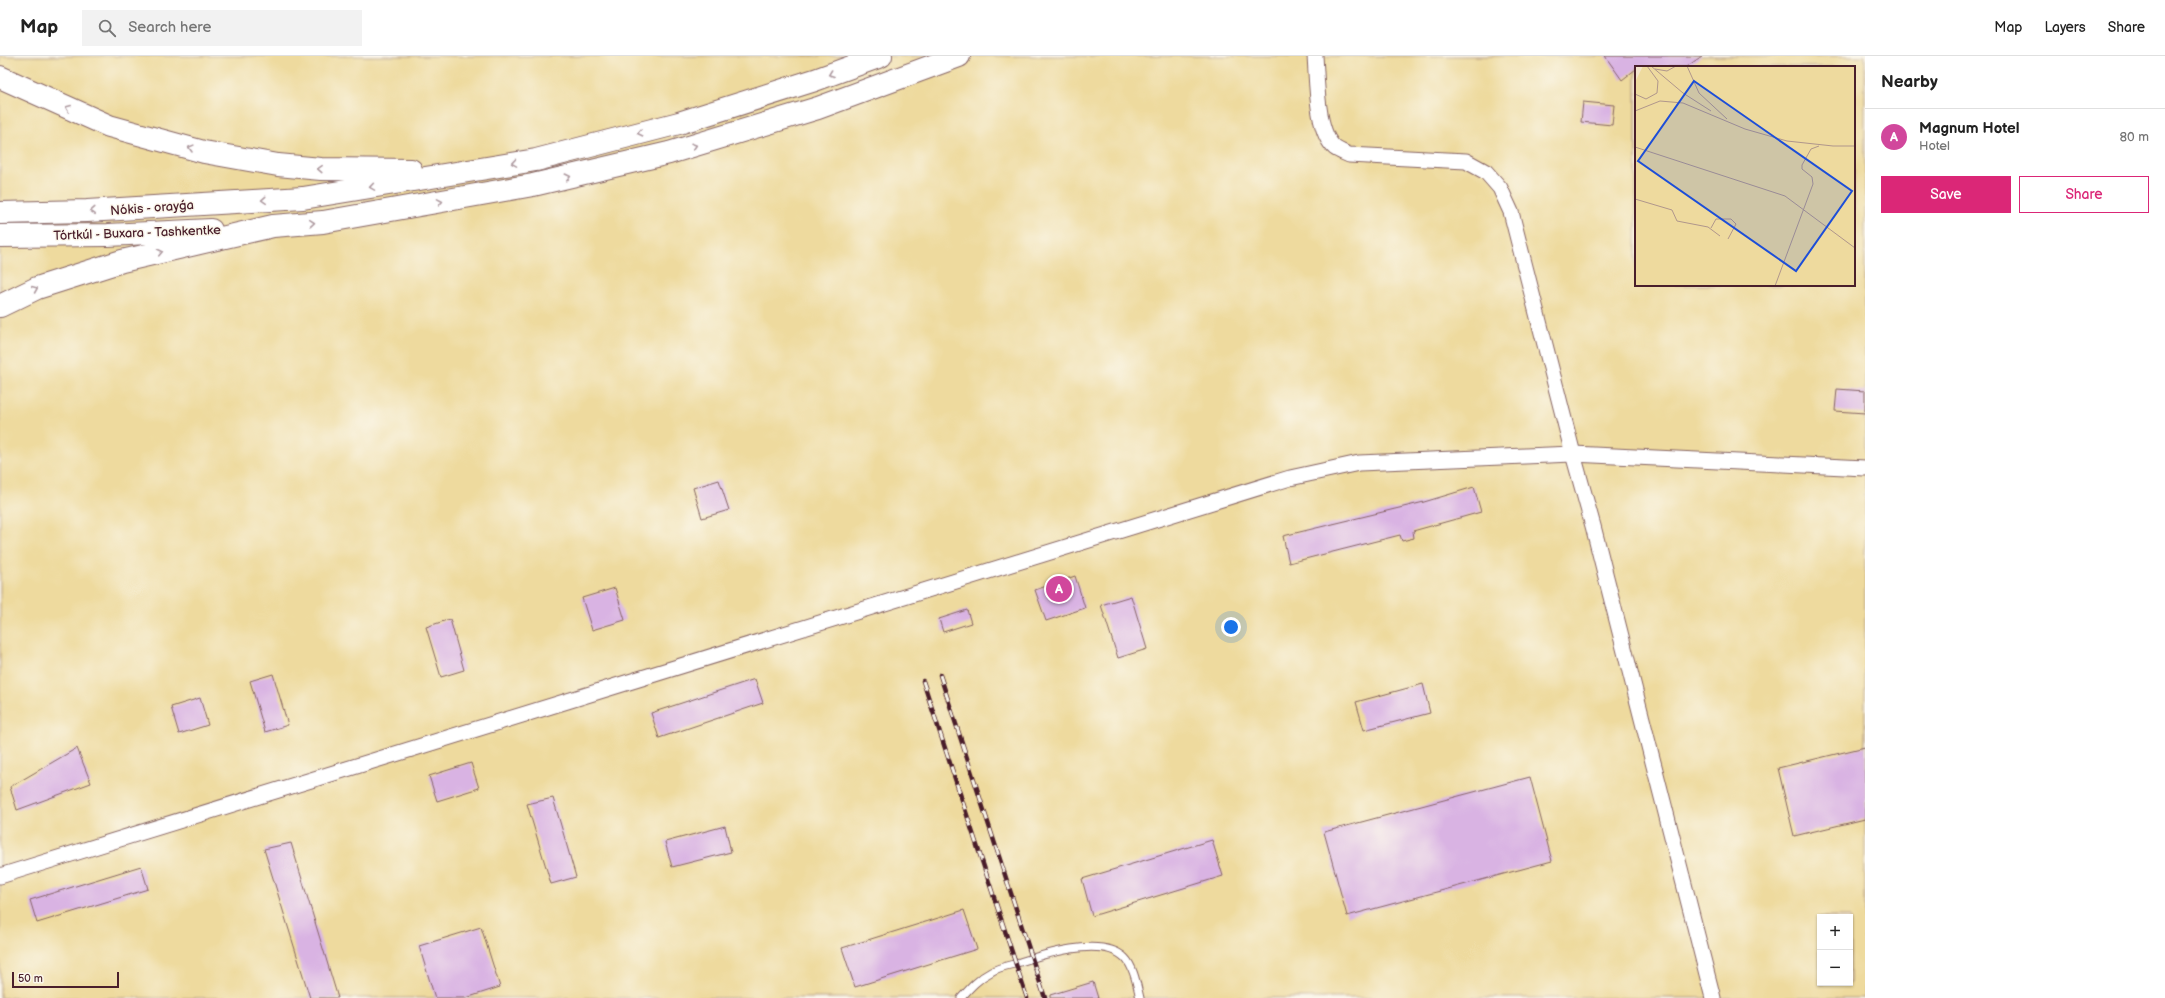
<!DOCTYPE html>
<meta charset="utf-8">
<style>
body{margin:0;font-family:"Balsamiq Sans",sans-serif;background:#f2f2f2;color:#222}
.controls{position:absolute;right:12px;bottom:12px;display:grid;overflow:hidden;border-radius:0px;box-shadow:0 1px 3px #0004}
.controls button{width:36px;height:36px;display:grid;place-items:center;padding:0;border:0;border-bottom:1px solid #e0e0e0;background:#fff;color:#222;font:20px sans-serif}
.scale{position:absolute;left:12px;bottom:10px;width:107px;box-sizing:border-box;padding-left:4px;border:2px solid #4a1f2b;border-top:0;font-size:11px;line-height:14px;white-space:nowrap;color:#4a1f2b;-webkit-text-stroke:3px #fbf7ec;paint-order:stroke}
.you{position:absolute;left:1231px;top:571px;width:14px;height:14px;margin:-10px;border:3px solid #fff;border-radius:50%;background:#1a73e8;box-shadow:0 0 0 6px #1a73e833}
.badge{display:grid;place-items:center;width:26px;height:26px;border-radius:50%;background:#db2777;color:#fff;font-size:13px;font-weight:700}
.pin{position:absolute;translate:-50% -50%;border:2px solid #fff;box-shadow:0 1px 4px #0006}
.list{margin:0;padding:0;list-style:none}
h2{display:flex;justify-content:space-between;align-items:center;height:52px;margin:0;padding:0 16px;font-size:17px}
h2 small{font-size:13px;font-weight:400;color:#767676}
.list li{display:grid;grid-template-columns:26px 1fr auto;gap:12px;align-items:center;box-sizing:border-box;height:56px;padding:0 16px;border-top:1px solid #e0e0e0}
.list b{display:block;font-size:15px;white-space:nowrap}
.list p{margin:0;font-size:13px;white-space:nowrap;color:#767676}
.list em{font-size:13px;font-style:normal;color:#767676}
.actions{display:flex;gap:8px;padding:12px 16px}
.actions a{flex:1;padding:9px 0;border:1px solid #db2777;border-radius:0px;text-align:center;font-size:14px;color:#db2777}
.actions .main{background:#db2777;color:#fff}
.icon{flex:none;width:22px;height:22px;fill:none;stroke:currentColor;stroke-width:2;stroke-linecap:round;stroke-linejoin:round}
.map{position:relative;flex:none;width:1865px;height:942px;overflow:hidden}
header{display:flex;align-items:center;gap:24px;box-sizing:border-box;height:56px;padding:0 20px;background:#fff;border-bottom:1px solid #e0e0e0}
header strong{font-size:19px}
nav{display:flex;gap:22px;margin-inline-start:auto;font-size:14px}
.search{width:280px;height:36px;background:#f2f2f2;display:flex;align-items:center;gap:10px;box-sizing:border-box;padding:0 14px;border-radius:0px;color:#767676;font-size:15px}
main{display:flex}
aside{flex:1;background:#fff}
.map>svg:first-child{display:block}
.sand{fill:#eeda9e;stroke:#9c7c64;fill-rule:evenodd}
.building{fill:#d9b3e3}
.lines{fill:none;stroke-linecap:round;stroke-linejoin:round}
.lane-casing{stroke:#866463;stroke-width:9}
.street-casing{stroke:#866463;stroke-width:17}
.highway-casing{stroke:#866463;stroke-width:24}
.lane{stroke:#fff;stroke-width:7}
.street{stroke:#fff;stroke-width:15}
.highway{stroke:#fff;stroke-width:22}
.rail-casing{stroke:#4a1f2b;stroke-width:4.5}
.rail{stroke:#fbf7ec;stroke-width:3;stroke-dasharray:9;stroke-linecap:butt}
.oneway{stroke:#ae9aa0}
.labels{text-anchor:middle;stroke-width:3;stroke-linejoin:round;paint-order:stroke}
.street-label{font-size:13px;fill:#4a1f2b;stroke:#fbf7ec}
.inset-road{fill:none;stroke:#b0968c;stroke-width:1}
.view{fill:#1d4ed8;fill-opacity:0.15;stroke:#1d4ed8;stroke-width:2}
.inset-edge{fill:none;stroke:#4a1f2b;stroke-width:2}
</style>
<header>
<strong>Map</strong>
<div class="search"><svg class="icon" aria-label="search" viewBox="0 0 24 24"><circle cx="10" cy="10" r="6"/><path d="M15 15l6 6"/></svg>Search here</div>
<nav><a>Map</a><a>Layers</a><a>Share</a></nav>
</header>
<main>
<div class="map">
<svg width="1865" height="942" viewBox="0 0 1865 942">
<rect width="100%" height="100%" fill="#fbf7ec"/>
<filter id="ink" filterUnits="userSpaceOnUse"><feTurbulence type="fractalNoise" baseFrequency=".025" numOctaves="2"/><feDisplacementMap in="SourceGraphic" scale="8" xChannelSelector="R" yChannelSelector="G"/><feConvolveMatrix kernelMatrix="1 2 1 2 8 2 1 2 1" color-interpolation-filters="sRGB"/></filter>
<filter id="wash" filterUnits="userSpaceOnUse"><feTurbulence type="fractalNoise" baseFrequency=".012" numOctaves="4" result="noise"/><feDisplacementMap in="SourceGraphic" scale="16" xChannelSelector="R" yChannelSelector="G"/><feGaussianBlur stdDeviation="0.9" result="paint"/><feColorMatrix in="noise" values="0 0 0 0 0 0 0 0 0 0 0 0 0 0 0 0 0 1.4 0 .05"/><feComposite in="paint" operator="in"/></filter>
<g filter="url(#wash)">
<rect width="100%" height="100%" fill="#f4e5cc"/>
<path class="sand" d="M0 0H1865V942H0ZM1636 11H1854V229H1636ZM1820 861H1850V927H1820Z"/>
<g id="blocks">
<g class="building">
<path d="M1605 0H1702L1686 11H1636V13L1622 24Z"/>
<path d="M1583 46 1614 49 1612 69 1581 66Z"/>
<path d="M1837 333 1865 335V357L1835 355Z"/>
<path d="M719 424 729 454 702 462 693 432Z"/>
<path d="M1474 431 1481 456 1413 475 1414 482 1402 485 1400 479 1289 507 1283 480 1424 446Z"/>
<path d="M1075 520 1085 552 1046 565 1035 534Z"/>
<path d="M615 532 625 564 592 574 582 542Z"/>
<path d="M1131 540 1147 593 1118 602 1101 549Z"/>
<path d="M967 554 971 567 943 576 939 563Z"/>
<path d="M450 563 464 614 441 621 426 571Z"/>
<path d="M273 618 288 669 265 676 250 625Z"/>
<path d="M755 623 763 647 659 682 651 657Z"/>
<path d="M1423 628 1430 657 1364 674 1356 646Z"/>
<path d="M200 642 208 669 179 678 171 651Z"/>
<path d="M1865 691V763L1794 780 1778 712Z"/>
<path d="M77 692 91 727 17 754 10 731Z"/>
<path d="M471 707 479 732 437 745 429 720Z"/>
<path d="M1530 721 1552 805 1347 860 1324 776Z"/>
<path d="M553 742 576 821 551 828 527 748Z"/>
<path d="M725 770 731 796 672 811 665 786Z"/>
<path d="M1212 784 1223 820 1092 860 1082 823Z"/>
<path d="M291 787 338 942H310L264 793Z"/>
<path d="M141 810 148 833 37 867 30 844Z"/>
<path d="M964 854 977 893 855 931 842 892Z"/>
<path d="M481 871 500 931 466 942H435L419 890Z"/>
<path d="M1093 926 1098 942H1050V939Z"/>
</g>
</g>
</g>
<g filter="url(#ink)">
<use href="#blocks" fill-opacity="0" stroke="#866463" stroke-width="1"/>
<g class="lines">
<defs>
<path id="lane" d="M961 942C970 932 979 922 991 916 997 912 1006 910 1014 908 1041 899 1102 879 1125 902 1134 911 1137 930 1140 942"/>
<g id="street">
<path d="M1315 0C1317 24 1316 76 1335 92 1339 95 1345 97 1349 99L1466 105 1486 116 1500 132 1511 156 1573 398 1593 470 1713 942"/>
<path d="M0 820 1290 422 1359 407 1573 398 1865 412"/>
</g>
<g id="highway">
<path d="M0 21 109 70 204 96 278 109 321 113 411 114"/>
<path d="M0 157 87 155 303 142 536 104 679 67 815 24 881 0"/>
<path d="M0 180 108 179 211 174"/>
<path d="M0 250 37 232 122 205 273 170 323 166 533 129 669 97 818 52 959 0"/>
</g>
</defs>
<use href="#lane" class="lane-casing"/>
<use href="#street" class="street-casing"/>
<use href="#highway" class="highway-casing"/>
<use href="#lane" class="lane"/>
<use href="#street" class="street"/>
<use href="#highway" class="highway"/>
<defs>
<g id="rail">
<path d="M940 619 1045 942"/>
<path d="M923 625 1027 942"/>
</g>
</defs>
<use href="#rail" class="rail-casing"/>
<use href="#rail" class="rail"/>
</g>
<defs><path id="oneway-chevron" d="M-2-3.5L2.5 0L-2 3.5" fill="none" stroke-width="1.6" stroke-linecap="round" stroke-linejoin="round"/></defs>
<g class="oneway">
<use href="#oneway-chevron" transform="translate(831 18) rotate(160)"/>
<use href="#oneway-chevron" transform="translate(68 52) rotate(-157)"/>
<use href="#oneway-chevron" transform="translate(640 77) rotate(166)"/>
<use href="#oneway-chevron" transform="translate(694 90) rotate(-17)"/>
<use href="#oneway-chevron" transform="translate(191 92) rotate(-165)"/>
<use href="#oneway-chevron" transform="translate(514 107) rotate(171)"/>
<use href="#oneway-chevron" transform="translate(320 113) rotate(-177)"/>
<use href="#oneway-chevron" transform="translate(568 121) rotate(-13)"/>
<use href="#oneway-chevron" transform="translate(372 131) rotate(171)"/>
<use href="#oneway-chevron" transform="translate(264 144) rotate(176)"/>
<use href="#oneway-chevron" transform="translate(440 146) rotate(-10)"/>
<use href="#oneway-chevron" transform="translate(93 155) rotate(177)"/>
<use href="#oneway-chevron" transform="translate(312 167) rotate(-5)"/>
<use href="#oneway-chevron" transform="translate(160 196) rotate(-13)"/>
<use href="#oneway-chevron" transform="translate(35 233) rotate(-23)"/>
</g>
</g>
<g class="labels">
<g class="street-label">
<text transform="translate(152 151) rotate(-4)" y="5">Nókis - orayǵa</text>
<text transform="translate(137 176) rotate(-2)" y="5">Tórtkúl - Buxara - Tashkentke</text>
</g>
</g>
<g transform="translate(1635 10)">
<rect width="220" height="220" fill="#f4e5cc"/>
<path d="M8 0H220V220H0V16Z" fill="#eeda9e"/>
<path class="inset-road" d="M16 0 48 27 76 45M52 0 64 27 92 53M20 3 32 5 41 0M0 28 11 33 22 27 23 15 12 0M0 45 25 35 48 37 110 63 152 75 198 80H220M0 81 150 130 220 182M0 133 37 144 42 155 73 161 85 170M76 162 81 153H96L101 158 93 173M140 220 178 118 177 111 167 103V99L176 83 184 80"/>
<path class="view" d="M59 15 217 125 161 205 3 95Z"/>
<rect width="220" height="220" class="inset-edge"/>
</g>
</svg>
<div class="controls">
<button>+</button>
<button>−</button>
</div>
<div class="scale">50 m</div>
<div class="you"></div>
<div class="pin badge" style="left:1059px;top:533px;background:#d1479c">A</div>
</div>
<aside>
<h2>Nearby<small></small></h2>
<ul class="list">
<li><span class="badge" style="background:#d1479c">A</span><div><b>Magnum Hotel</b><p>Hotel</p></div><em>80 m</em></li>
</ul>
<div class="actions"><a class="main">Save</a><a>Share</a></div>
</aside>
</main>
